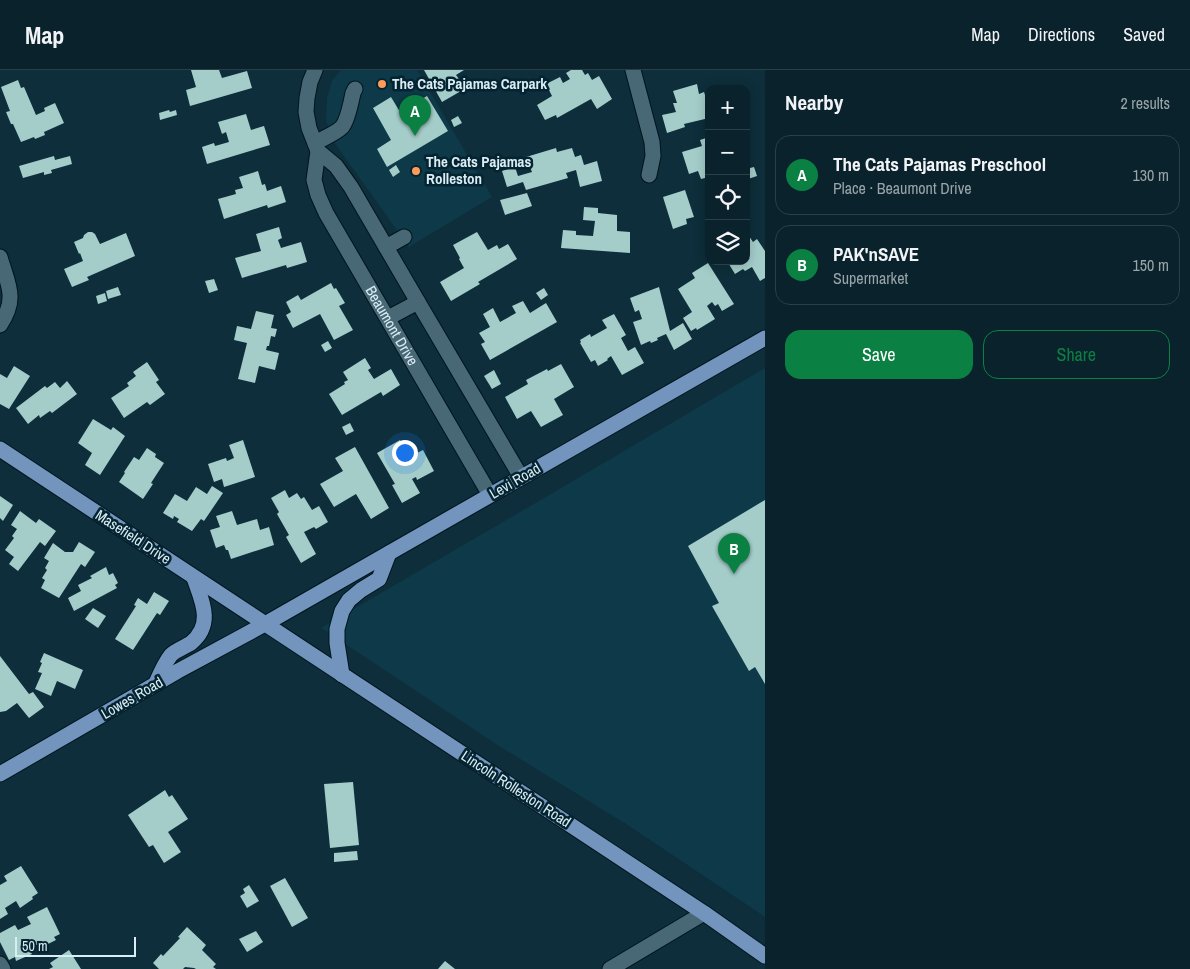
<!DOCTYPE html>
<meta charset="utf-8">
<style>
body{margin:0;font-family:"Archivo Narrow",sans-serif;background:#182f38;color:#f1f3f6}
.controls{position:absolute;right:15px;top:15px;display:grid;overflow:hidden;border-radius:10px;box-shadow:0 2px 12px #0003}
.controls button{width:45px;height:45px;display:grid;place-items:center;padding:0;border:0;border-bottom:1px solid #2a3f48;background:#0a222c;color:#f1f3f6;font:25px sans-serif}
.scale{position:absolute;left:15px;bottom:12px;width:121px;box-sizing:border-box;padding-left:5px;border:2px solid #daecf4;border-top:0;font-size:14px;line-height:18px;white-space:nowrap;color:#daecf4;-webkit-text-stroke:4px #032430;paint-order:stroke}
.you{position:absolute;left:404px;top:382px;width:18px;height:18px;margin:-12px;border:4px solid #fff;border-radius:50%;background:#1a73e8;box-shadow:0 0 0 8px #1a73e833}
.badge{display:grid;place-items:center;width:32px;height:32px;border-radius:50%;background:#0b8043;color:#fff;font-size:16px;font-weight:700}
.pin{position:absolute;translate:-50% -41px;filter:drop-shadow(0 1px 2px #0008)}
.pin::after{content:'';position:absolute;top:26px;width:18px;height:15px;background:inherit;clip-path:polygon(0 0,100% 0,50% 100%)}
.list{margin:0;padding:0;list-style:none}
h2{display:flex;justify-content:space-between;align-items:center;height:65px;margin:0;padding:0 20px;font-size:21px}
h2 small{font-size:16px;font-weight:400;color:#99a4a9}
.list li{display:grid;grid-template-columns:32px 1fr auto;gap:15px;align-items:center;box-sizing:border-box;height:80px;margin:0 10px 10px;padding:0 10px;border:1px solid #2a3f48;border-radius:15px}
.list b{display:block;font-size:19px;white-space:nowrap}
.list p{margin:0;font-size:16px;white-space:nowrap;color:#99a4a9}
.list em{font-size:16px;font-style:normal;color:#99a4a9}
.actions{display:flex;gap:10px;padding:15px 20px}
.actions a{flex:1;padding:11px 0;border:1px solid #0b8043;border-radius:15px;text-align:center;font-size:18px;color:#0b8043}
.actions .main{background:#0b8043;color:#fff}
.icon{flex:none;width:28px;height:28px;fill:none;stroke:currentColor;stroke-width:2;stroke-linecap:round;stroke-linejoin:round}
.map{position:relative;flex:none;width:765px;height:899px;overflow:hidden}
header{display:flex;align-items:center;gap:30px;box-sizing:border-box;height:70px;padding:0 25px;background:#0a222c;border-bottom:1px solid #2a3f48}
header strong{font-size:24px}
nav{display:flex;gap:28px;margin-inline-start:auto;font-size:18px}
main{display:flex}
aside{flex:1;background:#0a222c}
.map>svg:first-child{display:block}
.built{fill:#0d3948}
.building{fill:#a4cdca}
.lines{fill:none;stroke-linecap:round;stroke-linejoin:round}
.minor-casing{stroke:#00151e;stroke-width:17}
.major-casing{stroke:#00151e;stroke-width:17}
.minor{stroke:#486876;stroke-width:15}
.major{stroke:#7294bd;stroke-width:15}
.poi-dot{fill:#fe9b58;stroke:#032430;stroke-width:2}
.labels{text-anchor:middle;stroke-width:5;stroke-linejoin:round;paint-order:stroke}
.poi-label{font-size:15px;font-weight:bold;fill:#daecf4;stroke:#032430;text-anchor:start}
.street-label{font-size:15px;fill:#daecf4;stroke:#032430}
</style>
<header>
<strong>Map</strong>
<nav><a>Map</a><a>Directions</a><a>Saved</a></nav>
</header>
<main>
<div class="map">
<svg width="765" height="899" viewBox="0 0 765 899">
<rect width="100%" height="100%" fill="#0d2e3a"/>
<g class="built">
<path d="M341 0H417L492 127 409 177 336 75 326 51 327 28 332 11Z"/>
<path d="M765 298V847L626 754 499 676 321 558 544 428Z"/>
</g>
<g class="building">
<path d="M191 0H219L222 8 247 1 252 18 190 36 186 20 196 17Z"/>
<path d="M424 0H464L456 5 459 9 455 11 461 21 442 32Z"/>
<path d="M571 0H582L585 5 588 3 592 10 599 6 612 29 597 39 591 29 557 48 556 45 545 50 537 35 552 26 546 14 560 7 563 13 570 9 566 3Z"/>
<path d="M18 10 21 18 24 17 36 45 45 41 44 38 55 33 64 53 44 62 45 65 35 69 34 67 21 72 13 54H11L6 42 10 41 1 17Z"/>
<path d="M697 14 699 24 704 22 705 25 709 24V48L684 54 685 57 667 63 662 45 676 42 673 33H677L673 21Z"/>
<path d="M427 26 448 61 387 97 377 79 391 70 373 38 391 27 400 42Z"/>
<path d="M169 40 170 42 176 40 177 45 160 50 159 43Z"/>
<path d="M246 44 251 60 264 56 270 75 207 94 202 77 214 73 215 76 229 72 226 62 222 64 218 52Z"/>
<path d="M458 46 462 53 454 57 451 50Z"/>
<path d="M709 67V107L701 109 698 101 689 104 682 82 702 76 700 70Z"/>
<path d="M556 78 557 82 572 78 575 87 581 85 584 95 597 91 602 111 580 117 576 100 566 103 568 108 526 120 523 112 507 117 502 101 515 97 518 106 532 102 526 87Z"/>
<path d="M54 86 55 90 70 86 72 94 51 100 52 103 44 105V102L23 108 19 96Z"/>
<path d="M396 95 400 102 393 107 389 100Z"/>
<path d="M754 97 757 106 748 109 746 99Z"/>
<path d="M258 101 262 115 265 114 267 121 281 116 286 132 268 138 267 135 224 149 218 129 236 124 235 120 243 118 239 107Z"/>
<path d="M685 120 694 147 686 149 687 154 673 159 663 127Z"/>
<path d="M527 123 532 136 505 145 500 130Z"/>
<path d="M584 137 598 138V143L617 145V161L630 162V183L561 178 563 160 576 161V165L593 166 595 151 583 150Z"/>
<path d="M279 157 282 168 278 170 281 178 301 172 307 192 287 198 286 195 242 208 235 188 261 181 256 164Z"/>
<path d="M88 162H92L95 164 100 174 126 163 135 186 87 207 89 210 72 217 64 199 83 191 80 183 79 184 74 172 83 168 84 165Z"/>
<path d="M477 162 488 180 497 175 499 179 508 174 517 189 478 212 480 214 451 231 440 212 464 198 459 189 460 188 453 175Z"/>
<path d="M749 166 753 172 757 169 765 181V208L760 211 752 197 745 201 743 199 735 204 727 191H746V167Z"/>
<path d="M708 193 734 234 722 241 718 234 715 236 712 232 707 236 715 249 697 260 696 258 691 261 683 248 692 242 678 219 695 208 692 203Z"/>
<path d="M214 209 218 220 209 223 205 211Z"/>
<path d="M331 213 334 219 336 218 345 233 339 236 353 260 334 270 320 244 293 258 286 245 291 242 286 232 298 225 301 230Z"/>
<path d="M118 217 121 225 108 229 106 221Z"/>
<path d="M659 217 670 261 683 253 692 269 674 280 666 264 657 268 658 270 651 273 650 271 641 275 633 252 642 249 639 240 635 242 630 228Z"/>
<path d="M544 218 548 225 541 230 536 223Z"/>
<path d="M105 223 107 231 98 234 96 226Z"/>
<path d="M523 231 530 243 546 233 557 252 490 290 481 274 485 272 479 263 490 257 483 244 493 238 500 252 516 243 512 236Z"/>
<path d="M256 241 274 245 271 258 277 259 275 267 271 266 269 276H267L266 280 279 283 275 300 259 296 255 313 238 309 247 273 234 270 237 256 251 259Z"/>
<path d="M614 244 626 265 621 268 628 281 635 277 644 293 622 305 611 286 607 289 608 290 598 296 595 290 591 292 580 273 581 272 580 270 590 264 591 267 607 258 602 250Z"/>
<path d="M328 271 332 278 325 282 321 275Z"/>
<path d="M365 288 371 298 368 300 374 309 391 299 400 315 383 326 381 322 342 345 329 324 345 314 344 312 348 310 343 302Z"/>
<path d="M147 292 159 310 156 312 165 324 150 335 147 332 124 348 111 328 129 316 127 313 136 306 133 302Z"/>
<path d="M561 294 574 317 554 329 563 345 541 357 531 341 517 349 505 327 528 314 526 310 547 299 548 301Z"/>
<path d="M14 296 30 306 9 339 0 334V304L7 308Z"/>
<path d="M494 300 501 314 492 319 484 306Z"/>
<path d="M67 311 77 324 52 343 50 341 40 348 39 345 28 354 16 338 45 316 47 318 55 312 60 318Z"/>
<path d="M93 349 111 360 113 357 125 366 100 405 85 395 92 383 78 373Z"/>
<path d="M350 353 354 361 346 365 342 357Z"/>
<path d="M243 370 255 407 224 417 222 409 214 412 208 394 226 388 227 391 234 388 229 375Z"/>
<path d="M400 370 409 387 423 380 434 401 417 410 416 407 412 409 420 423 402 433 392 415 395 414 377 383Z"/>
<path d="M355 377 389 438 371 449 356 424 334 437 320 414 343 401 335 388Z"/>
<path d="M147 378 156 384 155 387 164 393 151 413 153 414 143 429 119 412 125 403 124 402 134 387 139 390Z"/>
<path d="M212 416 223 423 204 451 201 449 192 461 177 452 179 449 174 446 173 449 163 443 175 424 187 431 196 417 207 424Z"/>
<path d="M285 420 289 428 297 423 301 429 304 427 312 440 319 436 328 452 316 459 314 457 304 462 316 484 301 493 286 467 289 465 277 444 279 442 271 428Z"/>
<path d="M0 426 13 435 3 451 0 448Z"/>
<path d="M765 430V614L755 597 749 601 712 536 719 533 688 476Z"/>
<path d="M20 441 36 453 39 449 56 461 45 476 40 472 18 501 9 494 14 487 5 480 14 468 12 466 17 459 11 455Z"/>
<path d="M232 441 237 455 257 449 260 460 269 457 274 475 231 489 228 480H226L224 475 216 478 210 460 220 457 216 446Z"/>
<path d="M79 472 95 482 85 497 81 494 59 528 41 518 45 510 42 508 47 500 45 498 49 491 44 488 53 473 65 482H73Z"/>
<path d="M106 497 109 505 113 503 118 513 115 515 117 518 74 541 68 528 81 521 78 515 92 508 90 506Z"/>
<path d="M154 522 169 531 160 545 157 543 133 580 115 569 136 536 134 535 138 528 147 534Z"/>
<path d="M93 538 106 546 98 558 85 549Z"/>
<path d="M44 583 83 600 75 619 57 611 51 626 35 619 42 603 38 602 42 593 40 592Z"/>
<path d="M0 586 29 624 33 622 44 637 29 648 17 633 6 641 0 642Z"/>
<path d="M353 712 359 775 330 778 324 714Z"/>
<path d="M165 720 169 727 172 725 188 749 168 762 181 782 164 793 153 775 149 777 128 745Z"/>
<path d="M357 781 358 790 334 792V783Z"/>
<path d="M21 796 38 823 32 827 33 829 20 838 16 831 5 838 8 844 0 849V815L7 811 4 806Z"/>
<path d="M285 808 308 848 292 857 270 816Z"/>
<path d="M249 815 259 831 247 838 240 826 245 823 243 819Z"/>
<path d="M47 837 60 864 54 867 56 870 42 877 40 873 29 879 32 884 16 891 15 887 9 890 0 872V863L15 855 18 860 31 854 27 847Z"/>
<path d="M187 857 206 875 202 880 216 894 213 897 216 899H196L194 898 185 897 183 899H159L153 893 161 884 163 886 180 868 178 867Z"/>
<path d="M256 861 263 872 247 882 239 869Z"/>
<path d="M69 880 81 899H49L53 897 50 893Z"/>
<path d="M445 891 455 899H438Z"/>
</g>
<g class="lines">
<defs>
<g id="minor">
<path d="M315 0 310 12 307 28 306 42 309 58 318 81 336 96 351 117 418 232 521 407"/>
<path d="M633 0 652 72 653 86 649 105"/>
<path d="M315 73C323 68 335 64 342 57 348 50 351 32 353 23L355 19"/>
<path id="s1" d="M318 81 314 110 318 125 326 143 490 425"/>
<path d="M386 177 404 167"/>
<path d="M0 187C8 215 18 228 0 255"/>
<path d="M388 248 418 232"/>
<path d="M0 894 3 899"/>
<path d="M610 899 704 843"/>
</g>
<g id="major">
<path d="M0 379 704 843 765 886"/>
<path d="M342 605 337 573V559L342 541 349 530 361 520 379 509 389 483"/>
<path d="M156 613C159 606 166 591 171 585 176 580 185 577 191 573 214 554 202 531 194 508"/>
<path d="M0 704 178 601 265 554 765 268"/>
</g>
</defs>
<use href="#minor" class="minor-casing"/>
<use href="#major" class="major-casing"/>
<use href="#minor" class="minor"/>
<use href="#major" class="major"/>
</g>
<g class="poi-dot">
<circle cx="382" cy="14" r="5"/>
<circle cx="416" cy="101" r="5"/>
</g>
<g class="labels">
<g class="poi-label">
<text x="392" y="19">The Cats Pajamas Carpark</text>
<text x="426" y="97">The Cats Pajamas<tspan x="426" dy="17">Rolleston</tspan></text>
</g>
<g class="street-label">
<text dy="5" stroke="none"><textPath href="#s1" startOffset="195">Beaumont Drive</textPath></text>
<text transform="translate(515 411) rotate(-30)" y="5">Levi Road</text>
<text transform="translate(133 467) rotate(33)" y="5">Masefield Drive</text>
<text transform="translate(132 628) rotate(-30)" y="5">Lowes Road</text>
<text transform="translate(516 719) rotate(33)" y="5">Lincoln Rolleston Road</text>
</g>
</g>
</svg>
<div class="controls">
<button>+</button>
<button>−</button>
<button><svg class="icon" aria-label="locate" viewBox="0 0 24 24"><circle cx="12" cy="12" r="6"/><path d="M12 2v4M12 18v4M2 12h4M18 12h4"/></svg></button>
<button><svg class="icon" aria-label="layers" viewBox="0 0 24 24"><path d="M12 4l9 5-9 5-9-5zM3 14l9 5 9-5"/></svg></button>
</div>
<div class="scale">50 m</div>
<div class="you"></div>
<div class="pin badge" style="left:415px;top:66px">A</div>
<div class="pin badge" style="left:734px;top:504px">B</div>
</div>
<aside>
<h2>Nearby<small>2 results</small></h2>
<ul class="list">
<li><span class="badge">A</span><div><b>The Cats Pajamas Preschool</b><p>Place · Beaumont Drive</p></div><em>130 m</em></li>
<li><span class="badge">B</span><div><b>PAK'nSAVE</b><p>Supermarket</p></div><em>150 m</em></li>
</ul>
<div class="actions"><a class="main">Save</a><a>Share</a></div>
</aside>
</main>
